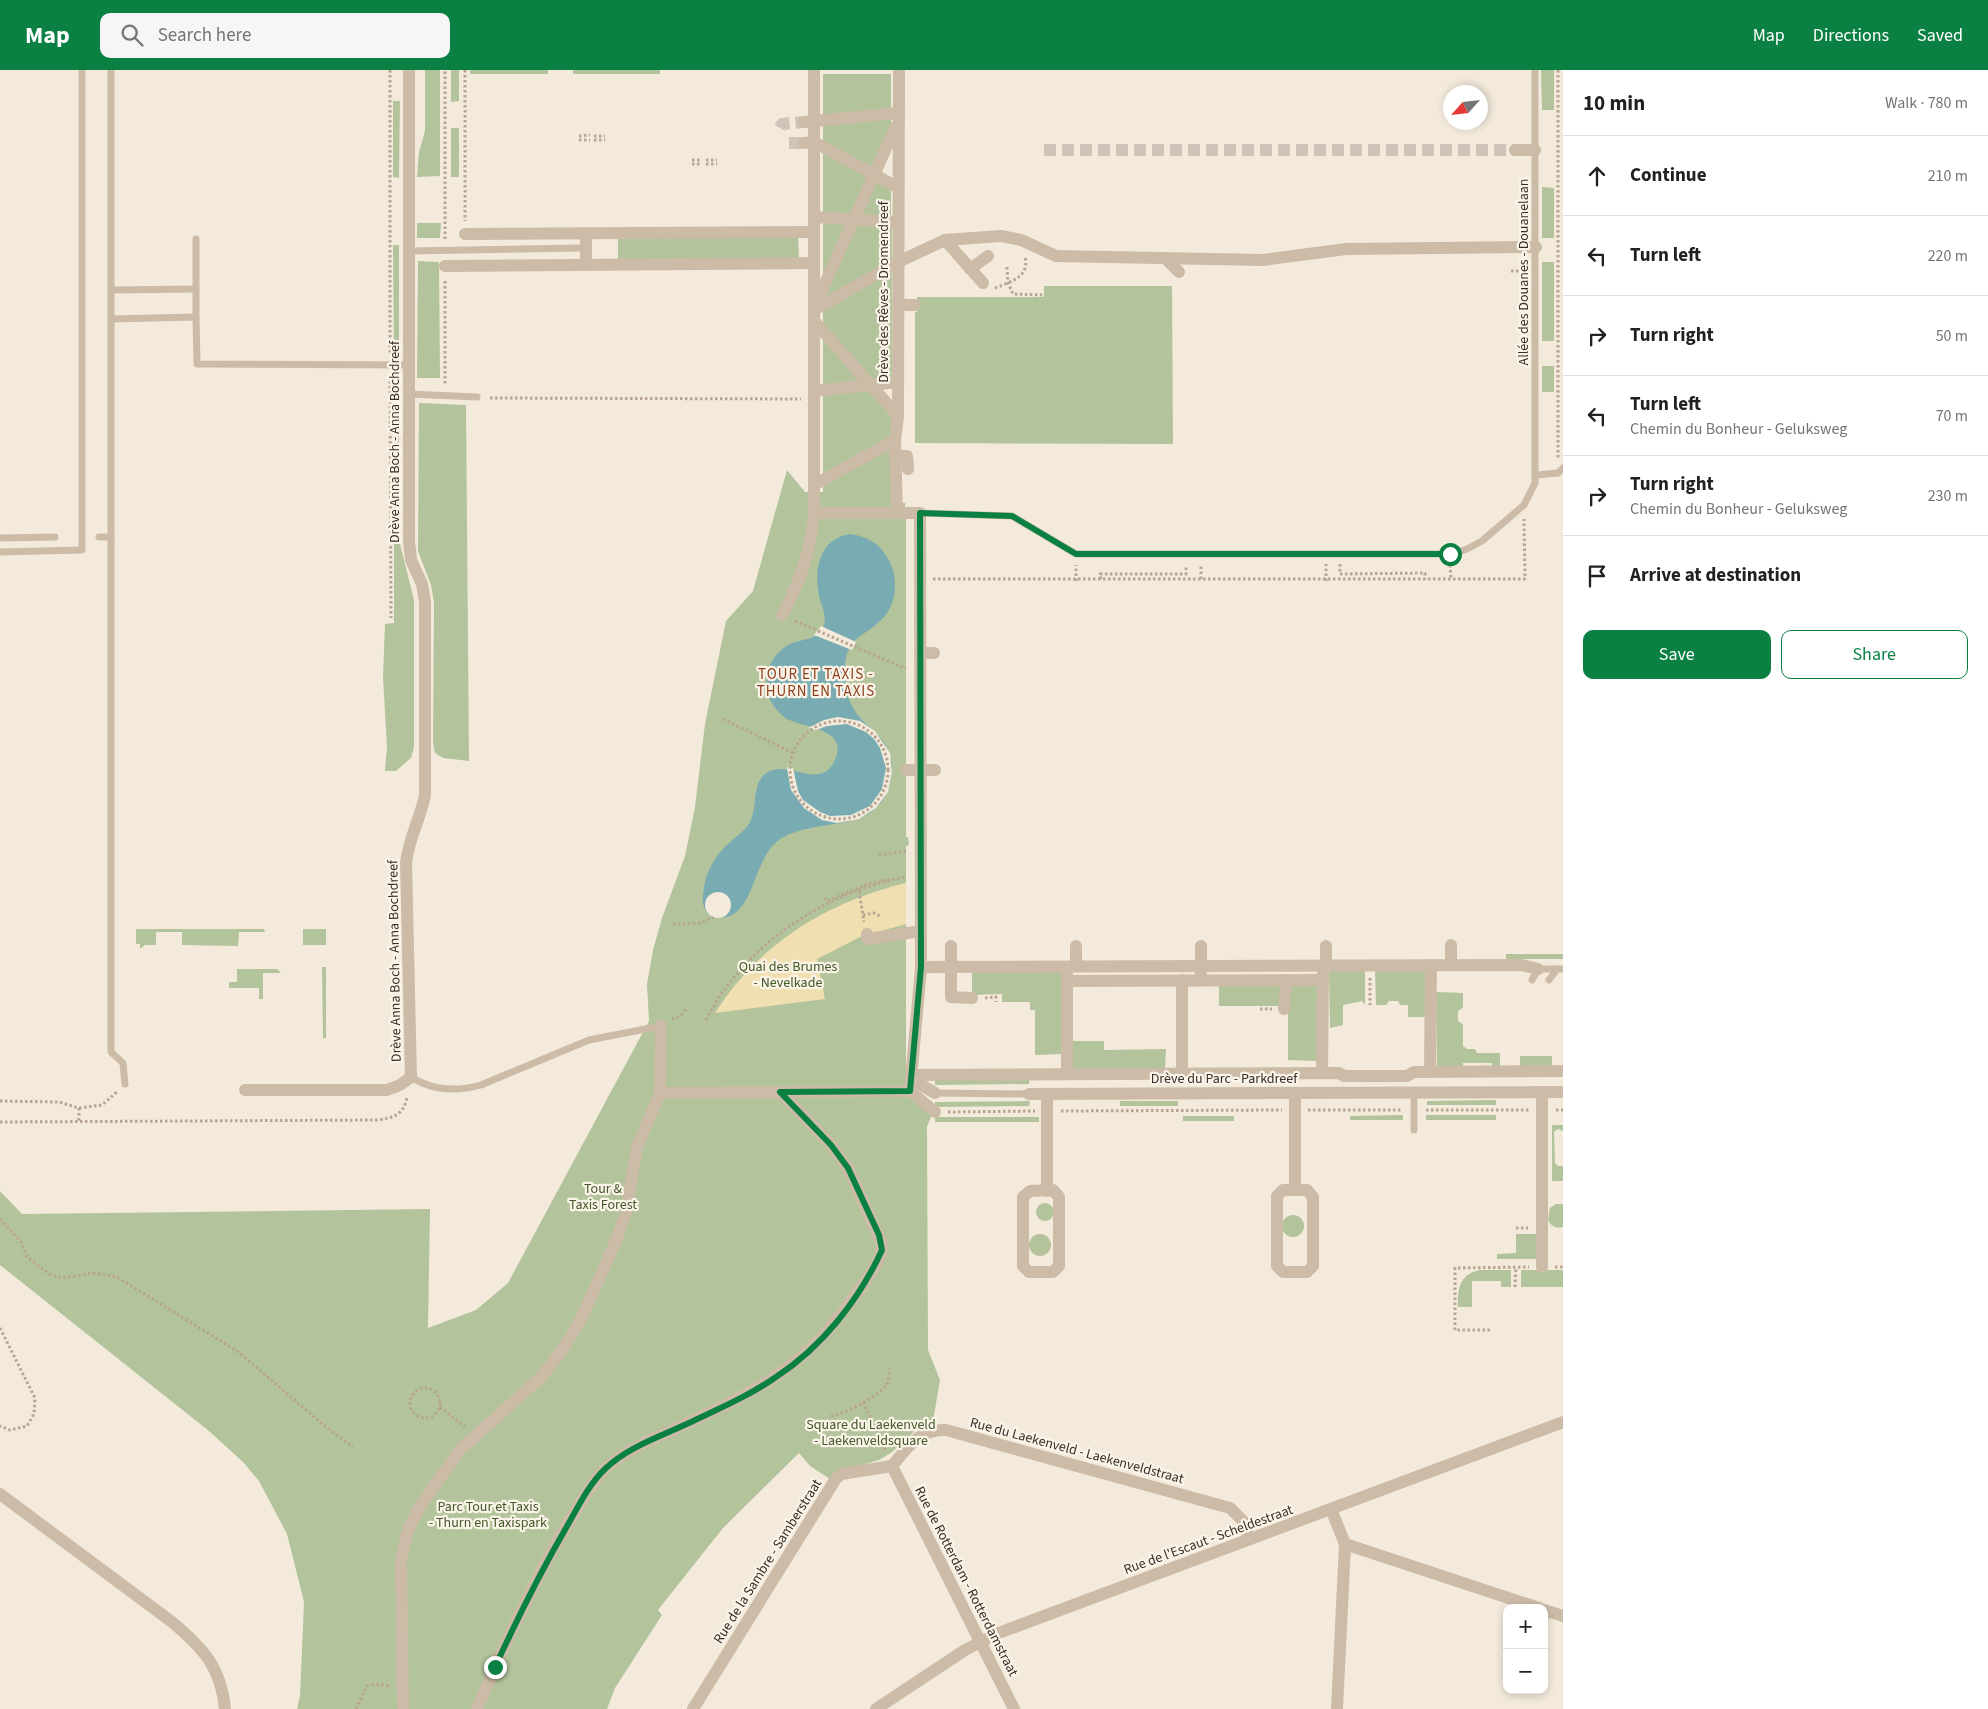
<!DOCTYPE html>
<meta charset="utf-8">
<style>
body{margin:0;font-family:"Source Sans 3",sans-serif;background:#f6f6f6;color:#202124}
.controls{position:absolute;right:15px;bottom:15px;display:grid;overflow:hidden;border-radius:10px;box-shadow:0 2px 8px #0003}
.controls button{width:45px;height:45px;display:grid;place-items:center;padding:0;border:0;border-bottom:1px solid #e0e0e0;background:#fff;color:#202124;font:25px sans-serif}
.compass{position:absolute;left:1443px;top:15px;width:45px;height:45px;border-radius:50%;background:#fff;box-shadow:0 2px 8px #0003;rotate:243deg}
.stop{position:absolute;width:15px;height:15px;margin:-11px;border:4px solid #0b8043;border-radius:50%;background:#fff}
.stop.end{background:#0b8043;border-color:#fff;box-shadow:0 1px 5px #0008}
.list{margin:0;padding:0;list-style:none}
h2{display:flex;justify-content:space-between;align-items:center;height:65px;margin:0;padding:0 20px;font-size:21px}
h2 small{font-size:16px;font-weight:400;color:#757577}
.list li{display:grid;grid-template-columns:32px 1fr auto;gap:15px;align-items:center;box-sizing:border-box;height:80px;padding:0 20px;border-top:1px solid #e0e0e0}
.list b{display:block;font-size:19px;white-space:nowrap}
.list p{margin:0;font-size:16px;white-space:nowrap;color:#757577}
.list em{font-size:16px;font-style:normal;color:#757577}
.actions{display:flex;gap:10px;padding:15px 20px}
.actions a{flex:1;padding:11px 0;border:1px solid #0b8043;border-radius:10px;text-align:center;font-size:18px;color:#0b8043}
.actions .main{background:#0b8043;color:#fff}
.icon{flex:none;width:28px;height:28px;fill:none;stroke:currentColor;stroke-width:2;stroke-linecap:round;stroke-linejoin:round}
.map{position:relative;flex:none;width:1563px;height:1639px;overflow:hidden}
header{display:flex;align-items:center;gap:30px;box-sizing:border-box;height:70px;padding:0 25px;background:#0b8043;color:#fff}
header strong{font-size:24px}
nav{display:flex;gap:28px;margin-inline-start:auto;font-size:18px}
.search{width:350px;height:45px;background:#f6f6f6;display:flex;align-items:center;gap:12px;box-sizing:border-box;padding:0 18px;border-radius:10px;color:#757577;font-size:19px}
main{display:flex}
aside{flex:1;background:#fff}
.map>svg:first-child{display:block}
.green{fill:#b3c39b}
.sand{fill:#f0dfb1}
.water{fill:#79acb2}
.pier{fill:#f3eadc}
.lines{fill:none;stroke-linecap:round;stroke-linejoin:round}
.street-tunnel{stroke:#cec4b8;stroke-width:12;stroke-dasharray:12 6;stroke-linecap:butt}
.path{stroke:#b8a591;stroke-width:3;stroke-dasharray:2.5 2.5;stroke-linecap:butt}
.lane{stroke:#ccbba7;stroke-width:7}
.street{stroke:#ccbba7;stroke-width:12}
.route{stroke:#0b8043;stroke-width:6}
.labels{text-anchor:middle;stroke-width:4.5;stroke-linejoin:round;paint-order:stroke}
.street-label{font-size:14px;fill:#382e28;stroke:#fbf4e9}
.park-label{font-size:14px;fill:#44582a;stroke:#fbf4e9}
.neighbourhood-label{font-size:15px;letter-spacing:1px;fill:#8c3f1d;stroke:#fbf4e9}
</style>
<header>
<strong>Map</strong>
<div class="search"><svg class="icon" aria-label="search" viewBox="0 0 24 24"><circle cx="10" cy="10" r="6"/><path d="M15 15l6 6"/></svg>Search here</div>
<nav><a>Map</a><a>Directions</a><a>Saved</a></nav>
</header>
<main>
<div class="map">
<svg width="1563" height="1639" viewBox="0 0 1563 1639">
<rect width="100%" height="100%" fill="#f3eadc"/>
<g class="green">
<path d="M425 0H440V106L417 107 419 82 425 61Z"/>
<path d="M451 0H459V31L451 32Z"/>
<rect x="470" y="0" width="78" height="4"/>
<rect x="573" y="0" width="87" height="4"/>
<path d="M1541 0H1554V40H1542Z"/>
<path d="M823 4H891V41L823 47Z"/>
<path d="M393 31H400L399 108 393 107Z"/>
<path d="M891 46V58L873 100 823 74V52Z"/>
<rect x="451" y="58" width="8" height="49"/>
<path d="M823 79 870 105 852 147 823 145Z"/>
<path d="M875 108 891 117V149L858 147Z"/>
<path d="M1542 117 1554 118V168H1542Z"/>
<path d="M823 150 850 152 823 212Z"/>
<path d="M856 152 892 154V193L823 232Z"/>
<path d="M417 153H441L440 168H417Z"/>
<path d="M798 166 799 188 618 189V167Z"/>
<path d="M393 175H399V286H394Z"/>
<path d="M418 191 439 192 440 308H417Z"/>
<rect x="1542" y="192" width="12" height="79"/>
<path d="M892 199V311L872 313 823 257V238Z"/>
<path d="M1044 216H1172L1173 374 915 373V242H917V227H1044Z"/>
<path d="M823 265 866 313 823 317Z"/>
<rect x="1542" y="296" width="12" height="26"/>
<path d="M870 318 892 343V369L823 407V322Z"/>
<path d="M419 333 466 335 469 691 443 688 435 683 433 672 434 533 431 515 418 481Z"/>
<rect x="394" y="346" width="5" height="45"/>
<path d="M892 375 901 433H905L906 449V767H908L909 775 906 776V1014L935 1036V1032L1030 1031 1029 1036 935 1037 927 1057 928 1280 940 1310 933 1351 915 1361 891 1383 879 1390 858 1396 830 1409 810 1396 799 1383 723 1458 658 1540 662 1545 615 1618 607 1639H297L300 1626 304 1532 287 1464 259 1411 244 1393 209 1361 0 1195V1121L22 1144 430 1139 428 1258 476 1240 508 1213 649 951 647 914 653 880 662 848 685 786 695 737 705 654 726 551 753 521 787 400 805 422H823V413Z"/>
<path d="M394 410H399V470L414 530V677L411 688 396 701H385L387 677 383 607 385 554 394 553Z"/>
<path d="M136 859H264L265 862H239L238 876 182 875V862H156V875H145L140 879V874H136Z"/>
<rect x="303" y="859" width="23" height="16"/>
<rect x="1506" y="884" width="57" height="5"/>
<path d="M322 897H326V968H323Z"/>
<path d="M237 899H277L281 903H263V929H259V918H229V912H237Z"/>
<path d="M1329 900H1365V935L1362 931 1343 935V955L1330 958Z"/>
<path d="M1375 900H1425V947H1408V935H1400L1398 931H1389L1386 935H1376Z"/>
<path d="M972 901H1061V984L1035 985V940H1030V932H1002V924L972 925Z"/>
<rect x="1219" y="916" width="65" height="20"/>
<path d="M1288 916H1318V991L1288 990Z"/>
<path d="M1436 922 1463 923V938L1458 941V951L1463 954V976L1467 979H1475L1477 983H1500V997H1492V993H1463V996H1437Z"/>
<path d="M1072 971H1104V980L1166 979 1165 999H1072Z"/>
<rect x="1520" y="986" width="32" height="11"/>
<path d="M935 1009H1029V1014L935 1015Z"/>
<path d="M1496 1030V1035H1427V1031Z"/>
<rect x="1120" y="1031" width="58" height="5"/>
<path d="M1403 1045V1050H1350V1046Z"/>
<rect x="1426" y="1045" width="70" height="5"/>
<rect x="1183" y="1046" width="51" height="5"/>
<rect x="935" y="1047" width="104" height="5"/>
<path d="M1552 1055H1563V1061L1558 1059 1554 1062 1555 1093 1558 1096H1563V1111H1552Z"/>
<circle cx="1045" cy="1142" r="9"/>
<path d="M1556 1134H1563V1157C1556 1159 1551 1156 1548 1150L1550 1138Z"/>
<circle cx="1293" cy="1156" r="11"/>
<path d="M1516 1164H1536V1189H1497V1184L1516 1183Z"/>
<circle cx="1040" cy="1175" r="11"/>
<path d="M1481 1200H1511V1217H1501V1211H1472V1237H1458C1457 1219 1460 1203 1481 1200Z"/>
<rect x="1521" y="1200" width="42" height="17"/>
</g>
<path class="sand" d="M906 813V854L860 867 817 889 825 929 715 943C760 873 827 832 906 813Z"/>
<path class="water" d="M850 464C866 466 879 473 887 487 899 506 898 534 881 550 864 567 848 566 845 595 843 614 848 634 860 648 865 654 872 658 877 664 892 679 896 701 888 720 870 765 816 746 779 770 751 789 755 856 713 847 704 842 702 834 703 824 705 803 714 786 730 772 737 766 744 761 749 754 759 737 750 713 768 702 789 690 819 720 834 692 851 658 804 658 787 649 780 644 773 637 770 629 761 609 770 584 790 574 803 568 819 571 824 555 827 545 821 535 819 526 814 499 819 469 850 464Z"/>
<g class="pier">
<path d="M821 556 856 572 852 580 814 565Z"/>
<path d="M838 647 860 651 875 661 890 683 892 703 888 722 876 738 859 749 837 753 822 750 804 738 791 720 787 699V697L793 698 798 721 803 730 820 742 830 746 851 745 870 736 882 719 886 698 880 678 874 669 866 662 847 654 827 656 816 660 808 658 824 650Z"/>
<circle cx="718" cy="835" r="13"/>
</g>
<g class="lines">
<g class="street-tunnel">
<path d="M780 58 782 54 804 52"/>
<path d="M789 73H804"/>
<path d="M1044 80H1515"/>
</g>
<g class="path">
<path d="M390 0V285"/>
<path d="M465 0V151"/>
<path d="M1558 0V389"/>
<path d="M579 66 590 65"/>
<path d="M594 66H605"/>
<path d="M579 70H590"/>
<path d="M594 70H605"/>
<path d="M692 90H702"/>
<path d="M706 90H717"/>
<path d="M692 94H701"/>
<path d="M706 94H717"/>
<path d="M445 169V0"/>
<path d="M1007 197 1008 213 1013 224 1044 225"/>
<path d="M1511 201H1525"/>
<path d="M445 211V314"/>
<path d="M995 218C1010 212 1030 207 1025 187"/>
<path d="M390 306 391 548"/>
<path d="M490 328 801 329"/>
<path d="M1340 494V504L1425 503V509"/>
<path d="M1450 495 1451 509"/>
<path d="M933 509H1525L1524 449"/>
<path d="M1101 509 1100 504H1186V495"/>
<path d="M1201 509V495"/>
<path d="M1076 511V495"/>
<path d="M1326 511V494"/>
<path d="M795 551 906 599"/>
<path d="M723 649 793 683"/>
<circle cx="839" cy="700" r="49"/>
<path d="M879 785 906 781"/>
<path d="M859 821 864 852"/>
<path d="M824 828 827 831 867 814 890 809"/>
<path d="M863 845 874 843 880 846"/>
<path d="M673 854 701 853 713 847"/>
<path d="M1370 908V935"/>
<path d="M985 928 996 927V932"/>
<path d="M1260 939H1272"/>
<path d="M672 949 681 946 687 938"/>
<path d="M706 950C744 875 825 822 906 807"/>
<path d="M0 1031 59 1032 79 1038 102 1035 118 1021"/>
<path d="M79 1038V1051"/>
<path d="M1308 1040H1402"/>
<path d="M1426 1040H1530"/>
<path d="M1556 1040H1563"/>
<path d="M1061 1041 1282 1040"/>
<path d="M948 1042 1035 1041"/>
<path d="M0 1052 377 1050C393 1048 404 1045 407 1027"/>
<path d="M0 1149 21 1172 27 1187 49 1204 62 1208 93 1203 117 1207 237 1281 325 1356 353 1377"/>
<path d="M1516 1158H1528"/>
<path d="M1555 1197H1563"/>
<path d="M1515 1217 1516 1197"/>
<path d="M0 1258 35 1328 34 1344 27 1356 10 1360 0 1356"/>
<path d="M1490 1260H1455V1198L1529 1197"/>
<circle cx="425" cy="1333" r="15"/>
<path d="M863 1332 886 1381"/>
<path d="M440 1337 465 1357"/>
<path d="M831 1346C844 1344 880 1326 887 1314 889 1310 889 1304 889 1299"/>
<path d="M356 1639 367 1616 375 1614 390 1616"/>
</g>
<g class="lane">
<path d="M409 181 581 178"/>
<path d="M111 220 196 219"/>
<path d="M196 247V169"/>
<path d="M111 249 196 247 197 294 409 295"/>
<path d="M408 324 477 327"/>
<path d="M1536 405 1558 403 1563 398"/>
<path d="M920 443 1012 446 1076 484H1451L1467 479 1482 471 1524 435 1535 413V0"/>
<path d="M99 467H111V0"/>
<path d="M111 467V982L123 993 125 1014"/>
<path d="M0 468 55 467"/>
<path d="M0 482 82 480V0"/>
<path d="M1532 910 1538 899H1563"/>
<path d="M1549 910 1557 899"/>
<path d="M411 1007C433 1021 456 1022 481 1015L589 970 661 956"/>
<path d="M935 1023 1029 1024"/>
<path d="M1414 1023V1060"/>
</g>
<g class="street">
<path d="M804 52 898 43"/>
<path d="M804 73 814 72 897 117"/>
<path d="M1515 80H1535"/>
<path d="M814 147 898 152"/>
<path d="M465 164 814 162"/>
<path d="M945 170 983 213"/>
<path d="M1165 188 1179 202"/>
<path d="M586 195V163"/>
<path d="M445 196 814 193"/>
<path d="M970 199 988 186"/>
<path d="M817 231 896 56"/>
<path d="M898 235H915"/>
<path d="M814 240 898 192 945 170 1001 166 1021 170 1056 186 1263 190 1346 179 1536 177"/>
<path d="M814 251 898 346"/>
<path d="M814 321 898 312"/>
<path d="M895 386H907L908 399"/>
<path d="M814 415 895 370"/>
<path d="M814 443H920L921 897 910 1021"/>
<path d="M897 443 895 370 898 346 899 0"/>
<path d="M782 545C800 512 811 481 814 443V0"/>
<path d="M920 583H934"/>
<path d="M906 700H935"/>
<path d="M867 864 868 869 921 861"/>
<path d="M951 876V927L972 928"/>
<path d="M1076 876V896"/>
<path d="M1201 876V903"/>
<path d="M1326 876V895"/>
<path d="M1451 895V875"/>
<path d="M921 897 1522 895 1538 899"/>
<path d="M1067 911 1323 910"/>
<path d="M1284 939 1286 910"/>
<path d="M1430 1002 1431 895"/>
<path d="M1182 1003V910"/>
<path d="M1322 1003 1323 903"/>
<path d="M1067 1004V904"/>
<path d="M912 1005 1339 1003 1344 1006H1407L1414 1002 1563 1001"/>
<path d="M911 1009 935 1023"/>
<path d="M245 1020H387L400 1015 411 1007 406 793C409 767 420 750 425 725V532L422 514 411 490 409 471V0"/>
<path d="M1542 1022V1197"/>
<path d="M660 1023 910 1021 935 1042"/>
<path d="M1029 1024 1563 1022"/>
<path d="M1053 1120 1059 1127V1196L1053 1202H1029L1023 1196V1127L1030 1121Z"/>
<path d="M1283 1120H1307L1313 1127V1196L1307 1202H1283L1277 1196V1126Z"/>
<path d="M1295 1120V1023"/>
<path d="M1047 1121V1024"/>
<path d="M892 1396C908 1377 919 1359 946 1360L1230 1438 1243 1451 1249 1469"/>
<path d="M892 1396 1014 1639"/>
<path d="M0 1424 172 1552C203 1578 221 1597 225 1639"/>
<path d="M1331 1439 1345 1474 1337 1639"/>
<path d="M1345 1474 1539 1538"/>
<path d="M1544 1540 1563 1546"/>
<path d="M403 1639 401 1491 407 1463 420 1436 460 1380 541 1307 563 1279 580 1251 616 1171 626 1142 637 1077 660 1023 661 956"/>
<path d="M477 1639C504 1576 532 1514 567 1455 579 1436 589 1415 605 1399 625 1379 656 1368 681 1356 760 1319 805 1298 856 1224 866 1210 882 1191 882 1174L848 1098 831 1075 780 1022"/>
<path d="M693 1639 835 1410 841 1404 892 1396"/>
<path d="M876 1639 965 1580 996 1564 1563 1352"/>
</g>
</g>
<g class="lines">
<path class="route" d="M495 1597C518 1547 542 1499 570 1451 580 1433 590 1413 606 1398 628 1377 661 1366 689 1353 718 1339 749 1326 776 1307 822 1277 859 1230 882 1180L879 1165 848 1098 831 1075 780 1022 910 1021 921 897 920 443 1012 446 1076 484H1450"/>
</g>
<g class="labels">
<g class="street-label">
<text transform="translate(1523 202) rotate(-90)" y="5">Allée des Douanes - Douanelaan</text>
<text transform="translate(883 222) rotate(-90)" y="5">Drève des Rêves - Dromendreef</text>
<text transform="translate(394 372) rotate(-90)" y="5">Drève Anna Boch - Anna Bochdreef</text>
<text transform="translate(394 891) rotate(-91)" y="5">Drève Anna Boch - Anna Bochdreef</text>
<text x="1224" y="1013">Drève du Parc - Parkdreef</text>
<text transform="translate(1077 1380) rotate(15)" y="5">Rue du Laekenveld - Laekenveldstraat</text>
<text transform="translate(1208 1469) rotate(-20)" y="5">Rue de l'Escaut - Scheldestraat</text>
<text transform="translate(767 1491) rotate(-58)" y="5">Rue de la Sambre - Samberstraat</text>
<text transform="translate(967 1511) rotate(63)" y="5">Rue de Rotterdam - Rotterdamstraat</text>
</g>
<g class="park-label">
<text x="788" y="901">Quai des Brumes<tspan x="788" dy="16">- Nevelkade</tspan></text>
<text x="603" y="1123">Tour &amp;<tspan x="603" dy="16">Taxis Forest</tspan></text>
<text x="871" y="1359">Square du Laekenveld<tspan x="871" dy="16">- Laekenveldsquare</tspan></text>
<text x="488" y="1441">Parc Tour et Taxis<tspan x="488" dy="16">- Thurn en Taxispark</tspan></text>
</g>
<g class="neighbourhood-label">
<text x="816" y="609">TOUR ET TAXIS -<tspan x="816" dy="17">THURN EN TAXIS</tspan></text>
</g>
</g>
</svg>
<div class="controls">
<button>+</button>
<button>−</button>
</div>
<svg class="compass" viewBox="-18 -18 36 36"><path d="M0-13l5 13h-10z" fill="#e53935"/><path d="M0 13l5-13h-10z" fill="#757577"/></svg>
<div class="stop" style="left:1450px;top:484px"></div>
<div class="stop end" style="left:495px;top:1597px"></div>
</div>
<aside>
<h2>10 min<small>Walk · 780 m</small></h2>
<ul class="list">
<li><svg class="icon" aria-label="ahead" viewBox="0 0 24 24"><path d="M12 20V5M6 11l6-6 6 6"/></svg><div><b>Continue</b></div><em>210 m</em></li>
<li><svg class="icon" aria-label="left" viewBox="0 0 24 24"><path d="M17 20v-9H6M10 6l-5 5 5 5"/></svg><div><b>Turn left</b></div><em>220 m</em></li>
<li><svg class="icon" aria-label="right" viewBox="0 0 24 24"><path d="M7 20v-9h11M14 6l5 5-5 5"/></svg><div><b>Turn right</b></div><em>50 m</em></li>
<li><svg class="icon" aria-label="left" viewBox="0 0 24 24"><path d="M17 20v-9H6M10 6l-5 5 5 5"/></svg><div><b>Turn left</b><p>Chemin du Bonheur - Geluksweg</p></div><em>70 m</em></li>
<li><svg class="icon" aria-label="right" viewBox="0 0 24 24"><path d="M7 20v-9h11M14 6l5 5-5 5"/></svg><div><b>Turn right</b><p>Chemin du Bonheur - Geluksweg</p></div><em>230 m</em></li>
<li><svg class="icon" aria-label="arrive" viewBox="0 0 24 24"><path d="M6 21V4h12l-3 4 3 4H6"/></svg><div><b>Arrive at destination</b></div></li>
</ul>
<div class="actions"><a class="main">Save</a><a>Share</a></div>
</aside>
</main>
